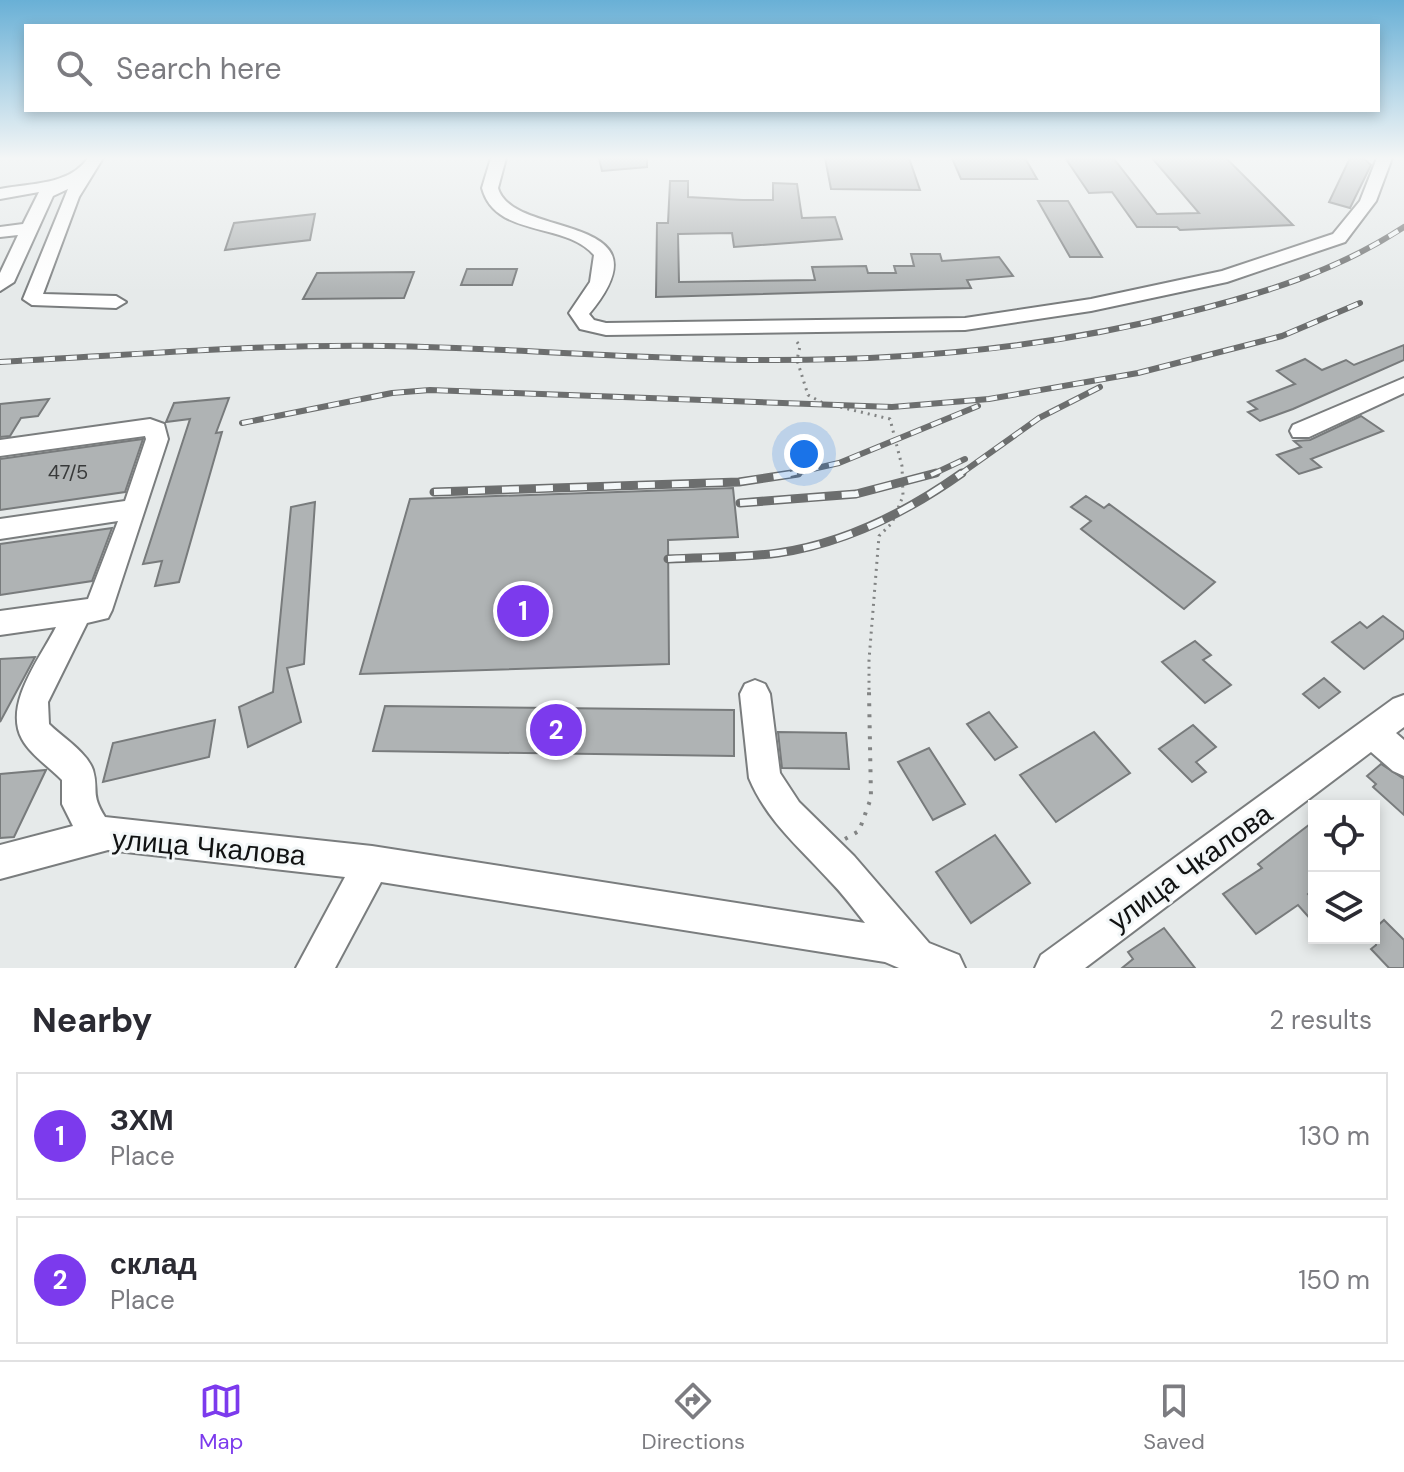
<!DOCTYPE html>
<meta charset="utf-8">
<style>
body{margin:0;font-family:"DM Sans",sans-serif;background:#f2f2f3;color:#2b2b33}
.controls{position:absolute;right:24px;bottom:24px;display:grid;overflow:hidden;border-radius:0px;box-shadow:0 4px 12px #0003}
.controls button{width:72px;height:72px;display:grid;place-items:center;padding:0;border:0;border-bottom:2px solid #e1e1e2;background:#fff;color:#2b2b33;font:40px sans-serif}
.you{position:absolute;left:804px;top:454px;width:28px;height:28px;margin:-20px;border:6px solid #fff;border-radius:50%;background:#1a73e8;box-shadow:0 0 0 12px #1a73e833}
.badge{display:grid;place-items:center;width:52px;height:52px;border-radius:50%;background:#7c3aed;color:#fff;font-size:26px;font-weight:700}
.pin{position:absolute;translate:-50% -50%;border:4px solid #fff;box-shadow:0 2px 8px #0006}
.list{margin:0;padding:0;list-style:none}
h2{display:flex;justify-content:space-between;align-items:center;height:104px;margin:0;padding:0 32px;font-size:34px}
h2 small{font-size:26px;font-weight:400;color:#7c7c81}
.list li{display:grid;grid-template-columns:52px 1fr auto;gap:24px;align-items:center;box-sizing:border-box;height:128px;margin:0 16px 16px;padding:0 16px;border:2px solid #e1e1e2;border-radius:0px}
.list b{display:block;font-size:30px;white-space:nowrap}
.list p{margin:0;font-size:26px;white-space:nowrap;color:#7c7c81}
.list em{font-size:26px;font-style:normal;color:#7c7c81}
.icon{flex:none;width:44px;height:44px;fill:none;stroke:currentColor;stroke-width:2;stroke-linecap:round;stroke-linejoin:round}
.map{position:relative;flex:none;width:1404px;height:968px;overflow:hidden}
.search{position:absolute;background:#fff;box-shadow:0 4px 12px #0003;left:24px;right:24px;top:24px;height:88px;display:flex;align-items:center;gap:20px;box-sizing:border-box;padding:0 28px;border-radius:0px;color:#7c7c81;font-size:30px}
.sheet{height:392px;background:#fff}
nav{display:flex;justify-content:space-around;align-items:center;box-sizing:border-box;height:112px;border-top:2px solid #e1e1e2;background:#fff;font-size:22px;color:#7c7c81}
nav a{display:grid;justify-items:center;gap:4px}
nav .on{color:#7c3aed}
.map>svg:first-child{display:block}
.building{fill:#afb3b4;stroke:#787b7c;stroke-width:2}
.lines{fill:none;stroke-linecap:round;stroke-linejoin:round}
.minor-casing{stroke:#7a7d7e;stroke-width:4}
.path-far1{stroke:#828484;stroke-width:3;stroke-dasharray:2 5;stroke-linecap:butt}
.path{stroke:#828484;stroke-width:4;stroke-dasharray:3 8;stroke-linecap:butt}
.minor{fill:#fff;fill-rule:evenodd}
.rail-far1-casing{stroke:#6c6e6e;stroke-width:6}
.rail-casing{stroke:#6c6e6e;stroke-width:9}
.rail-far1{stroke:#f3f7f8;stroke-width:4;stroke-dasharray:11;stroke-linecap:butt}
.rail{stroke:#f3f7f8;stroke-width:6;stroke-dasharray:17;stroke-linecap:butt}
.labels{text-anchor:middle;stroke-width:6;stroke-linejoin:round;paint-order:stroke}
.number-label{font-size:20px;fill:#383a3a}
.near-street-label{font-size:28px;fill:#111212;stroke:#f3f7f8}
</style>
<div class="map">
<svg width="1404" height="968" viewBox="0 0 1404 968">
<rect width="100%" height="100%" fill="#e6eaea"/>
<g class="building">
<path d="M599 158H647V167L602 171Z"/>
<path d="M825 158H909L920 190 831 189Z"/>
<path d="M952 158H1025L1037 179H961Z"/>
<path d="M1152 158H1226L1293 225 1180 230 1177 227H1137L1112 192 1089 193 1066 159H1114L1157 214 1199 213Z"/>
<path d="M1350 158H1363L1371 165 1350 208 1329 202Z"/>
<path d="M670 181H688V197L743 200H773V183L797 184 802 218 835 217 842 239 734 247 732 233 678 234 679 282 815 280 812 267 866 266 868 273H896L894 266H914L911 254H940L942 261 999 257 1013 276 967 280 971 288 656 297 657 223H668Z"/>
<path d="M1038 201H1068L1102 257H1070Z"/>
<path d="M315 214 310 240 225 250 234 223Z"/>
<path d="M467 269H517L512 285H461Z"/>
<path d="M414 272 404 298 303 299 317 273Z"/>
<path d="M1404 345V360L1293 409 1260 421 1248 412 1257 409 1248 402 1295 384 1277 371 1305 359 1322 370 1346 360 1354 365Z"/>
<path d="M229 398 216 433 222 432 179 582 155 586 162 561 143 564 190 419 166 422 174 403Z"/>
<path d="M49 399 38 416 21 418 10 436 0 437V404Z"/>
<path d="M1361 416 1383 431 1311 459 1321 467 1299 474 1277 455 1301 447 1294 441 1310 440Z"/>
<path d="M143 439 125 492 0 510V459Z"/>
<path d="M733 488 738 537 668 540 669 664 360 674 410 499Z"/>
<path d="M1086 496 1104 508 1109 504 1215 582 1184 609 1081 529 1091 521 1071 507Z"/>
<path d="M315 502 304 664 287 668 301 722 248 747 239 707 273 692 291 507Z"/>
<path d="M112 528 92 581 0 595V544Z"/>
<path d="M1383 616 1404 632V638L1364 669 1332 642 1360 622 1367 628Z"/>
<path d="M1195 641 1211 655 1203 660 1231 685 1205 703 1162 662Z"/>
<path d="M35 657 0 722V659Z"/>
<path d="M1324 678 1340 692 1319 708 1303 694Z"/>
<path d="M385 706 734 710V756L373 751Z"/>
<path d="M989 712 1017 747 995 760 967 724Z"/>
<path d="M215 720 209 757 103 782 113 743Z"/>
<path d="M1193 725 1216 747 1196 762 1206 772 1192 782 1159 749Z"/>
<path d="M778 732 846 733 849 769 782 768Z"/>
<path d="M1094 732 1130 773 1056 822 1020 775Z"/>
<path d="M929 748 965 804 933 820 898 762Z"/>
<path d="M1381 764 1404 779V815L1373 787 1376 784 1367 776Z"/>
<path d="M46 770 14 837 0 838V774Z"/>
<path d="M1314 821V889L1308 894 1314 900V923L1298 905 1256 934 1223 894 1262 868 1258 864Z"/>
<path d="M995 835 1030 883 971 923 936 872Z"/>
<path d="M1384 920 1404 940V968H1389L1371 949 1376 945 1374 929Z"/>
<path d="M1164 928 1195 968H1122L1133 959 1128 952Z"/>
</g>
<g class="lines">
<defs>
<g id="minor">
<path d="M88 158H103L79 197 43 294 116 296 126 302 116 308 32 305 23 299 68 189 53 196 14 282 0 291V273L18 235 0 237V227L23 224 39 192 0 199V189C31 183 70 185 88 158Z"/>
<path d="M491 158H506L498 188C512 240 675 211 589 314L594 320 606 323 965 318 1091 299 1222 271 1333 234 1360 201 1377 158H1392L1376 201 1345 242 1227 282 1091 311 965 330 606 335 580 329 569 313 590 282 594 255C565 221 495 238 482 188Z"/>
<path d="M1404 378V393L1309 437H1293L1290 431 1293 425Z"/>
<path d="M150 419 164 424 168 439 112 610 108 618 87 623 48 702 49 724C62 737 87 752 93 770 99 791 90 793 105 817L372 846 865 923C853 908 842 893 829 880 799 847 767 821 749 778L740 694 745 684 755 680 765 684 770 694 780 773 799 802 854 856 929 943 959 955 965 968H899L885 962 381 882 335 968H296L345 877 108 850 0 879V845L73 826 62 804V780C49 767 30 754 22 739 3 704 41 657 56 627L0 635V611L88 599 118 521 0 539V519L125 501 146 439 145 436 0 456V440Z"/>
<path d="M1404 695V727L1396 733 1404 740V776L1393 771 1371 752 1085 968H1035L1041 955 1393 699Z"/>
</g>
</defs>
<use href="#minor" class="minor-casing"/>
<path class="path-far1" d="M797 342 800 346 797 360 808 395 823 403 890 419 902 466 903 496 892 523 879 536 869 660V694"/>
<path class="path" d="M845 839 859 831 871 798 869 692"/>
<use href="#minor" class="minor"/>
<defs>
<g id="rail-far1">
<path d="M0 362C129 355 258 344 387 346 511 348 635 359 759 360 903 361 1046 349 1185 313 1262 294 1337 271 1404 227"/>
<path d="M242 423 392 393 430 390 892 407 989 399 1138 373 1282 336 1360 303"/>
<path d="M786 475 839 463 978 406"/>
<path d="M931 475 965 459"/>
<path d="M959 475 1039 418 1100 387"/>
</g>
<g id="rail">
<path d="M434 492 739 482 798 473"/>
<path d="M740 503 856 494 936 473"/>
<path d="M668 559C705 557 742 558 778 553 846 543 907 512 962 473"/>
</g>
</defs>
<use href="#rail-far1" class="rail-far1-casing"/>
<use href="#rail" class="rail-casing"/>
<use href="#rail-far1" class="rail-far1"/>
<use href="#rail" class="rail"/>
</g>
<linearGradient id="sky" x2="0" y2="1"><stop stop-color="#69b0d6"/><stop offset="0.54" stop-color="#f4f6f6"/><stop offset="1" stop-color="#f4f6f6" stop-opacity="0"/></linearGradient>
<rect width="1404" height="293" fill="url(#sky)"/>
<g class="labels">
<g class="number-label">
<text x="68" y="479">47/5</text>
</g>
<g class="near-street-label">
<text transform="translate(209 847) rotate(5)" y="10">улица Чкалова</text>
<text transform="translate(1190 867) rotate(-36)" y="10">улица Чкалова</text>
</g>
</g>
</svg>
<div class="controls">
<button><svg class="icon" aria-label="locate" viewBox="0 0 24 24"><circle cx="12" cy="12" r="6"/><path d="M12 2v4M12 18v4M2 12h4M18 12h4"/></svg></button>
<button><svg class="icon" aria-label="layers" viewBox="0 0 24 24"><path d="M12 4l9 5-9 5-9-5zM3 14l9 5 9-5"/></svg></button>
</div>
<div class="you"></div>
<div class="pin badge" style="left:523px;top:611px">1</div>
<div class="pin badge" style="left:556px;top:730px">2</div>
<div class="search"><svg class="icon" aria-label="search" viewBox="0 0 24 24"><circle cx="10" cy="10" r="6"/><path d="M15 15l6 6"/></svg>Search here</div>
</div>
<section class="sheet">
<h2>Nearby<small>2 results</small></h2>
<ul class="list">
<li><span class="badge">1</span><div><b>ЗХМ</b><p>Place</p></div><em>130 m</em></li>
<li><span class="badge">2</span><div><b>склад</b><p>Place</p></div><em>150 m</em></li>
</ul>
</section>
<nav>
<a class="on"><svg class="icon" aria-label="map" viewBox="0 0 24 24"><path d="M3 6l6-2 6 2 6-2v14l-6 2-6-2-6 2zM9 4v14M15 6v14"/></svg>Map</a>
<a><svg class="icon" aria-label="directions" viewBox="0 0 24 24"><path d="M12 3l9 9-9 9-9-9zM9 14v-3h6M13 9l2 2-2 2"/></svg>Directions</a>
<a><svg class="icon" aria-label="saved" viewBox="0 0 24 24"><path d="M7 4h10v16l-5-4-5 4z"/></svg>Saved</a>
</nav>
